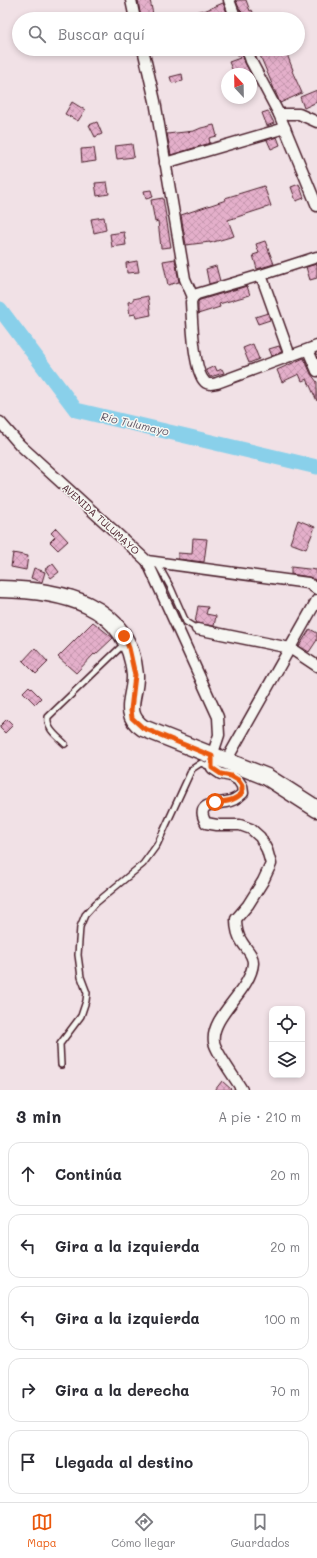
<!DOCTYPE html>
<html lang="es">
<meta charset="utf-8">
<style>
body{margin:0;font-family:Mali,sans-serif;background:#f7f7f7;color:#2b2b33}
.controls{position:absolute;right:12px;bottom:12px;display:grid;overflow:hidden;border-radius:8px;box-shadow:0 2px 6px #0003}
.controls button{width:36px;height:36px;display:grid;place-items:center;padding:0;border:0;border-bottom:1px solid #e1e1e2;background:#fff;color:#2b2b33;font:20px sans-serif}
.compass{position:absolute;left:221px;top:68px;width:36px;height:36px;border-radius:50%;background:#fff;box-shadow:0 2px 6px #0003;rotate:338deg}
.stop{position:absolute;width:12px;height:12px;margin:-9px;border:3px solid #ea580c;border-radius:50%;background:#fff}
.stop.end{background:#ea580c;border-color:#fff;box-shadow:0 1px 4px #0008}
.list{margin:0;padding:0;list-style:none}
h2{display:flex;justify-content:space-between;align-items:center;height:52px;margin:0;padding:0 16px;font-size:17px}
h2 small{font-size:13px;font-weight:400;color:#7c7c81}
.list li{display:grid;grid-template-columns:26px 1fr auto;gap:12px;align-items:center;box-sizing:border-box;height:64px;margin:0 8px 8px;padding:0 8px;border:1px solid #e1e1e2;border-radius:12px}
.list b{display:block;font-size:15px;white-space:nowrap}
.list em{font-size:13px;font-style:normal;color:#7c7c81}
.icon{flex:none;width:22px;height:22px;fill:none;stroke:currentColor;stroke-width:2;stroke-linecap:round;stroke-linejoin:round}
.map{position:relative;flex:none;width:317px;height:1090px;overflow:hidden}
.search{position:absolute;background:#fff;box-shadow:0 2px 6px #0003;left:12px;right:12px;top:12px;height:44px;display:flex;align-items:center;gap:10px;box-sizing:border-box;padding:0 14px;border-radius:22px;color:#7c7c81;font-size:15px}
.sheet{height:412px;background:#fff}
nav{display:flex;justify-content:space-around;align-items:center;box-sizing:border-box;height:56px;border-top:1px solid #e1e1e2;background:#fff;font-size:11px;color:#7c7c81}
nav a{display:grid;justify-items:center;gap:2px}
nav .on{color:#ea580c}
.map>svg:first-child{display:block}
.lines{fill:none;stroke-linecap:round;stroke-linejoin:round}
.river{stroke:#89d0ea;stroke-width:15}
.building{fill:url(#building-cross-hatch);stroke:#4a1f2b}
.lane-casing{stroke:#4a1f2b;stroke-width:8}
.street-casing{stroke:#4a1f2b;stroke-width:13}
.primary-casing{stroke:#4a1f2b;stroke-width:19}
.lane{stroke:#f6f6f2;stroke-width:5}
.street{stroke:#f6f6f2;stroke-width:10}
.primary{stroke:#f6f6f2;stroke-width:16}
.route{stroke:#ea580c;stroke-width:5}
.labels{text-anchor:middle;stroke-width:3;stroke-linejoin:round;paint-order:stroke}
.street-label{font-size:10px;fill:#4a1f2b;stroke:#f6f6f2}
.water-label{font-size:11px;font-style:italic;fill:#5d5464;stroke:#f6f6f2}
</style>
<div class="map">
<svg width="317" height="1090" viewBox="0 0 317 1090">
<defs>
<pattern id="building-cross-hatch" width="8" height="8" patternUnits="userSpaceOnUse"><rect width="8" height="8" fill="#e4afca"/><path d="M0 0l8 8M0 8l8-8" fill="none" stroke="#c596ae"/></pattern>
</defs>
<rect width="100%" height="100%" fill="#f1e1e6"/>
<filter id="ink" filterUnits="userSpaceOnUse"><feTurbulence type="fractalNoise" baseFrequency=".025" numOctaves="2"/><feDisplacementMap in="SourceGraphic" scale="8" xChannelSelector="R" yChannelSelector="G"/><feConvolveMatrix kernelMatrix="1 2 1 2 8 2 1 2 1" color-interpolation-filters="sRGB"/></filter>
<g filter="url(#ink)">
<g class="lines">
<path class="river" d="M0 309 76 410 317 467"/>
</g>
<g class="building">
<path d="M138 0H150L154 19H141Z"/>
<path d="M238 0H246L250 11 252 10 256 19H245L242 12 240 10 236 1Z"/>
<path d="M223 3 228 15 219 19H197L195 12 203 10 204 11Z"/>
<path d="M234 49H241L245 63 251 74H234L229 62 240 58Z"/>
<path d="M267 49H285L293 70 292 71 302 93 280 103 259 53Z"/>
<path d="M182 74 183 81 172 83 170 77Z"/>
<path d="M317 90V102L304 108 300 97Z"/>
<path d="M72 102 85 110 78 121 65 114Z"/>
<path d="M268 111 274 123 267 126 262 113Z"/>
<path d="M97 122 102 134 95 137 89 125Z"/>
<path d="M214 125 217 136 209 138 210 143 171 155 167 134 194 131 201 128Z"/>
<path d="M277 137 280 145 271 149 267 140Z"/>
<path d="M132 144 134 157 117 159 115 146Z"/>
<path d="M94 148 96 161 82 163 81 149Z"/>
<path d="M107 182 109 194 97 196 95 183Z"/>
<path d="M299 184 304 198 296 201 291 187Z"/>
<path d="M264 186 271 206 228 220 234 236 210 243V242L186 245 181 215 226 200 225 198Z"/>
<path d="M151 190 153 197 146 199 144 191Z"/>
<path d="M163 198 171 247 161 248 158 221 155 222 151 200Z"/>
<path d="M104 217 106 230 94 233 91 219Z"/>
<path d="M124 232 126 245 112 247 110 234Z"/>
<path d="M265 241 274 264 257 269 253 255 259 253 256 244Z"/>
<path d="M175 259 179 282 168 285 163 261Z"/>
<path d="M137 261 139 272 127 273 126 263Z"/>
<path d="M317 264V278L310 280 306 267Z"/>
<path d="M216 266 220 281 209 284 206 269Z"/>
<path d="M247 286 250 295 219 304 220 307 198 314V303L200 300Z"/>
<path d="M148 296 151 315 136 318 135 314 130 315 128 302 133 301V299Z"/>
<path d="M268 313 270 320 258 324 255 317Z"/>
<path d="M253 344 259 359 249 363 243 348Z"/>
<path d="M279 346 282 352 272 356 269 349Z"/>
<path d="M304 358 311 374 317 382V401L307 379 302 381 299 374 282 382 277 370Z"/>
<path d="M215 366 217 371 222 369 224 373 210 377 206 370Z"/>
<path d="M298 520 315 527 306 549 290 543Z"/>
<path d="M56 528 68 541 58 550 50 542 55 537 51 533Z"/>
<path d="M193 538 207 539 204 562 178 559V553L192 554Z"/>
<path d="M13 553 28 556 26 570 11 567Z"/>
<path d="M53 564 59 572 51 578 45 569Z"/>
<path d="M291 567 317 570V581L309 577 291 574Z"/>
<path d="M34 568 45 572 42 582 31 578Z"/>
<path d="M198 606 208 607 206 614 216 616 214 626 195 623Z"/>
<path d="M93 622 113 638 95 655 94 654 76 673 58 657Z"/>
<path d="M310 629 317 633V640L309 652 299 646Z"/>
<path d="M35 648 48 662 36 674 23 661Z"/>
<path d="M29 686 41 698 35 704 23 692Z"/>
<path d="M7 719 13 725 5 733 0 728V726Z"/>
<path d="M222 1081 232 1090H215Z"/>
</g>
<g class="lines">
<defs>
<g id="lane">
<path d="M157 563 171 588 186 622 197 629"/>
<path d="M65 744C57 736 46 729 48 717L124 644"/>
<path d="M61 1065 60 1044 81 1016 86 1001 87 993 81 977 78 955 80 927 85 915 96 903 143 864 157 845 192 769 201 763 212 768"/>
</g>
<g id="street">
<path d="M131 0 135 19"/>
<path d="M229 0 236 19"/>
<path d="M143 49 155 101 185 279 193 297"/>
<path d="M247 49 251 61 279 114H299L317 122"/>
<path d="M279 114 317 206"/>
<path d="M165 163 285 128"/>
<path d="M317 257 261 275 197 294 193 297 191 302C192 318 193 371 205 382 208 385 213 384 217 383L317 346"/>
<path d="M261 275 290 356"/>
<path d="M308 350 317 371"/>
<path d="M0 422 20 445 147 561 308 583 317 589"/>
<path d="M147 561 218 717 219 735 212 756V768L221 774 231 776 238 780 242 786 243 793C238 798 233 801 226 802 213 804 195 803 206 823L217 825H240L251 829 260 837 267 850 271 864 263 881 248 905 236 919C236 927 237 935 242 942 246 949 253 954 253 963 251 991 210 1016 214 1042 216 1053 236 1079 242 1090"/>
<path d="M197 629 290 648 317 666"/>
<path d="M226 761 317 600"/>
</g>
<path id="primary" d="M0 589C59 590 129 602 135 675 136 696 121 713 143 728L267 777 317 809"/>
</defs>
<use href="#lane" class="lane-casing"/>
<use href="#street" class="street-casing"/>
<use href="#primary" class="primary-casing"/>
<use href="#lane" class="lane"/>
<use href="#street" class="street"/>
<use href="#primary" class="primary"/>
</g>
</g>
<g class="lines" filter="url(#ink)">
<path class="route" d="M124 636 129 648 135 675 131 710 132 718 143 728 212 756V768L221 774 231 776 238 780 242 786V793C234 801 226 802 215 802"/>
</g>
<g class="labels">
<g class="street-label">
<text transform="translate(101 519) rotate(42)" y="4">AVENIDA TULUMAYO</text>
</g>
<g class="water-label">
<text transform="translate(135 424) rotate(13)" y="4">Río Tulumayo</text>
</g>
</g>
</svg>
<div class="controls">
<button><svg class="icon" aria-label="locate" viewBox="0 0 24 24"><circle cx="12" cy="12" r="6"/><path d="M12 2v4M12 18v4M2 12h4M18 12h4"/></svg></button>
<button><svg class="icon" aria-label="layers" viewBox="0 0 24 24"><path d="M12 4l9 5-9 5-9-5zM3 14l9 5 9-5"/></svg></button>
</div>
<svg class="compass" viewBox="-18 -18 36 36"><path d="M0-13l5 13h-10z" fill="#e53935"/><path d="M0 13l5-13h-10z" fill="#7c7c81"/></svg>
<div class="stop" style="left:215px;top:802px"></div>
<div class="stop end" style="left:124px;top:636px"></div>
<div class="search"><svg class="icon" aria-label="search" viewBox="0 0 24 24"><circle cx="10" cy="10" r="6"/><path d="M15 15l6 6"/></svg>Buscar aquí</div>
</div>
<section class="sheet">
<h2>3 min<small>A pie · 210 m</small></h2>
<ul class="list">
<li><svg class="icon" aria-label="ahead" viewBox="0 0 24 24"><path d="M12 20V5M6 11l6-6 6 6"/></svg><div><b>Continúa</b></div><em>20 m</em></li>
<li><svg class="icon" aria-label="left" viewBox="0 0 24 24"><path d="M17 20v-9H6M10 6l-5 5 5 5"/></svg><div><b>Gira a la izquierda</b></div><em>20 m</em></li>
<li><svg class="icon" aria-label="left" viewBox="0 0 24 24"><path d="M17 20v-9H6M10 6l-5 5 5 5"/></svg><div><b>Gira a la izquierda</b></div><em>100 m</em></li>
<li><svg class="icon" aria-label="right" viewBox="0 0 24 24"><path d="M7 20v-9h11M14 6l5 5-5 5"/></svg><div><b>Gira a la derecha</b></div><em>70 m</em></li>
<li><svg class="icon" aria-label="arrive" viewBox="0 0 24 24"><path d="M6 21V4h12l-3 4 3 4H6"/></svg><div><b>Llegada al destino</b></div></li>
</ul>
</section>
<nav>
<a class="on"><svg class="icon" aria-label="map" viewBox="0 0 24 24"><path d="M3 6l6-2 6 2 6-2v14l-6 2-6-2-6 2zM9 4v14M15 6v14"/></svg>Mapa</a>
<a><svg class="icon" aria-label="directions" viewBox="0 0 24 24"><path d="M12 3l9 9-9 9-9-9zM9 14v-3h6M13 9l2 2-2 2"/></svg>Cómo llegar</a>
<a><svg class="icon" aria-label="saved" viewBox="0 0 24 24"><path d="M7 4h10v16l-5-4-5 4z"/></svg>Guardados</a>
</nav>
